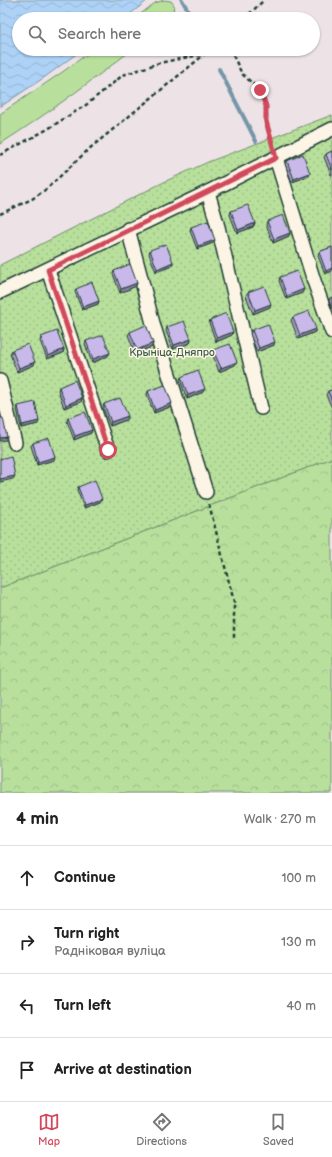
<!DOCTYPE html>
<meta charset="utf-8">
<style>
body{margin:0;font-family:"Balsamiq Sans",sans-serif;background:#f2f2f2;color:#222}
.stop{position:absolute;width:12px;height:12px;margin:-9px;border:3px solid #d1495b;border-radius:50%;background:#fff}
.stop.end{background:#d1495b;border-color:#fff;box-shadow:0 1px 4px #0008}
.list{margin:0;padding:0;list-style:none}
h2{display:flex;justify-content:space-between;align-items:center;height:52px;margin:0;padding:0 16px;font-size:17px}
h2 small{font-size:13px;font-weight:400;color:#767676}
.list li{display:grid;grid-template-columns:26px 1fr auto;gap:12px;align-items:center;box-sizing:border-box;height:64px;padding:0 16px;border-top:1px solid #e0e0e0}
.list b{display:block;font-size:15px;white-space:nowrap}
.list p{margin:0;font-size:13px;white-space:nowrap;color:#767676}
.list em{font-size:13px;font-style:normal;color:#767676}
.icon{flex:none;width:22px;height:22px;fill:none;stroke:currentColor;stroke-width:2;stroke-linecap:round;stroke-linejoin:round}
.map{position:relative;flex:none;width:332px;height:793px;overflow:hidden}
.search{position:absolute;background:#fff;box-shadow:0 1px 3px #0004;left:12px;right:12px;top:12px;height:44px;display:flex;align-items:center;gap:10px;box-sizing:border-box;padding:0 14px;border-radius:22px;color:#767676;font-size:15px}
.sheet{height:308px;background:#fff}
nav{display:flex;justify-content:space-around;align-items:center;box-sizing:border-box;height:56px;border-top:1px solid #e0e0e0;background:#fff;font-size:11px;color:#767676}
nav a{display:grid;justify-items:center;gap:2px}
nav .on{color:#d1495b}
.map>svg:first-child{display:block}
.grass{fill:#b8e09c;stroke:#6c8e68}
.forest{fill:url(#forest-crowns);stroke:#6c8e68}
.garden{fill:url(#garden-dots);stroke:#6c8e68}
.water{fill:url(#water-waves);stroke:#7496a8}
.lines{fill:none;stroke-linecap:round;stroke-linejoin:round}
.stream{stroke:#7496a8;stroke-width:4}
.minor-casing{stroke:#1f3d34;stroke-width:16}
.path{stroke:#1f3d34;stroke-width:2.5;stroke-dasharray:4 3;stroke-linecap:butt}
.minor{stroke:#fcf5e5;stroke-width:13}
.wall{fill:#ad9fc9;stroke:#1f3d34}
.shaded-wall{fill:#8d82a4;stroke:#1f3d34}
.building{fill:#c9b9ea;stroke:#1f3d34}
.route{stroke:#d1495b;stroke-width:5}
.labels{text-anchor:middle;stroke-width:3;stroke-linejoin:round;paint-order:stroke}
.park-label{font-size:11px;fill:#3e5e49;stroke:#fcf5e5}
</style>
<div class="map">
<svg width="332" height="793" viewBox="0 0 332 793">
<defs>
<pattern id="forest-crowns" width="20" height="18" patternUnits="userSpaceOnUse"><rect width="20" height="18" fill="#b8e09c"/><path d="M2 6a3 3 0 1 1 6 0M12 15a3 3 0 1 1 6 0" fill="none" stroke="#9ec187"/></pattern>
<pattern id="garden-dots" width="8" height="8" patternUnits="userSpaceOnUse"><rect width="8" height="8" fill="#b8e09c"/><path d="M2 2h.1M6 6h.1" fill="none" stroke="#9ec187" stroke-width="1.8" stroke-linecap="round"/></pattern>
<pattern id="water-waves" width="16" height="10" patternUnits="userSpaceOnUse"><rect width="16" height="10" fill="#add2f6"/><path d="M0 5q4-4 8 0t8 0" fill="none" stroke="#94b5d4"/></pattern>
</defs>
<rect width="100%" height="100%" fill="#ede3e6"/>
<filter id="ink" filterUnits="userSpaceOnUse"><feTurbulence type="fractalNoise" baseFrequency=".025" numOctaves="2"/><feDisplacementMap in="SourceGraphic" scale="8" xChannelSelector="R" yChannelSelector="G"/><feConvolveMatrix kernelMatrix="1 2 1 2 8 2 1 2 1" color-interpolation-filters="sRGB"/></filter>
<g filter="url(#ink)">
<g class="grass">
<path d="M164 0 171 1 174 5 173 12 169 19H134L155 3Z"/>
<path d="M94 49H133C90 82 46 115 0 144V114L61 73Z"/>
</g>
<path class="forest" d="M332 458V793H0V588Z"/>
<path class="garden" d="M332 115V458L0 588V265L166 181 208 162Z"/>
<path class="water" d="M0 0H148L124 19H19V49H83L45 77 0 107Z"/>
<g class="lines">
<g class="stream">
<path d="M182 0 193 19"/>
<path d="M219 69 256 141"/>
</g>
<defs>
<g id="minor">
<path d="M276 158 314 281 332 332"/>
<path d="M208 192 218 227 261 408"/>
<path d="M128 229 154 327 206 492"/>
<path d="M48 270 108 450"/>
<path d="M0 292 208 192 332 129"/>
<path d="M0 381 15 443"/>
</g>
</defs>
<use href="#minor" class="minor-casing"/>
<g class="path">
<path d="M244 19 264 0"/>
<path d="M230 49 242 74 260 90 266 106V121L273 146"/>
<path d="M0 155 46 130 86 105 123 75 159 63 204 54"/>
<path d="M0 214 32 199 45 190 54 182 89 149 211 49"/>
<path d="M209 504 234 602V640"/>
</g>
<use href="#minor" class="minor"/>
</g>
<g class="wall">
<path d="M332 151V175H331L324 157 326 154Z"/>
<path d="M287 161 310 173 309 176 292 182 285 164Z"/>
<path d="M231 211 255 223 253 227 237 233 230 215Z"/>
<path d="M267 221 289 236 273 243 266 225Z"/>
<path d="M191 227 215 240 213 243 197 249 190 231Z"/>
<path d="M332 247V271L325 274 318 256 319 252Z"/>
<path d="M150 250 173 262 172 266 156 272 149 254Z"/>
<path d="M114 271 137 283 136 286 120 293 113 274Z"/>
<path d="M280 277 304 289 302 293 286 299 279 281Z"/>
<path d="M76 289 99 301 98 304 82 310 75 292Z"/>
<path d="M248 292 270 307 253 314 246 296Z"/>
<path d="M332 297V309L329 301 330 298Z"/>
<path d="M293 317 315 332 298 339 291 320Z"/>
<path d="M210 320 232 335 216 342 209 323Z"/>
<path d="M167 327 191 339 190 343 173 349 166 331Z"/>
<path d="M252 330 274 345 257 352 250 334Z"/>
<path d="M130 332 153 343 152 347 135 353 128 335Z"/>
<path d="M41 337 64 349 63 353 47 359 40 341Z"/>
<path d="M86 341 108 356 92 363 85 344Z"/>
<path d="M12 350 34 365 17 372 10 354Z"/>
<path d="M213 350 235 365 219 372 212 353Z"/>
<path d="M181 377 203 392 187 399 180 380Z"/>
<path d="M59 387 82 398 81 402 64 408 58 390Z"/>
<path d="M332 390V408L326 395 328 391Z"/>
<path d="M148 391 170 407 154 413 147 395Z"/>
<path d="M104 404 126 420 110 426 103 408Z"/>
<path d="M18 406 38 424 21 428 17 409Z"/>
<path d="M68 418 92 430 91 433 74 440 67 421Z"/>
<path d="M33 443 54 460 37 465 31 446Z"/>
<path d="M78 487 100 502 84 508 77 490Z"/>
</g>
<g class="shaded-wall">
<path d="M310 173 309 176 292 182 294 179Z"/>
<path d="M255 223 253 227 237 233 238 230Z"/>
<path d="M290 233 289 236 273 243 274 239Z"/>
<path d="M215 240 213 243 197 249 198 246Z"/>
<path d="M173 262 172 266 156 272 157 269Z"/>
<path d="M332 268V271L325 274 326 271Z"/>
<path d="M137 283 136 286 120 293 121 289Z"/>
<path d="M304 289 302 293 286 299 287 296Z"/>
<path d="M99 301 98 304 82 310 83 307Z"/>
<path d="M271 304 270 307 253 314 255 310Z"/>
<path d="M316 329 315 332 298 339 300 335Z"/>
<path d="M233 332 232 335 216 342 217 338Z"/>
<path d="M191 339 190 343 173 349 174 345Z"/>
<path d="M275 342 274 345 257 352 259 348Z"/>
<path d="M153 343 152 347 135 353 137 350Z"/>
<path d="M64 349 63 353 47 359 48 356Z"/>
<path d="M110 353 108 356 92 363 93 359Z"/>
<path d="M35 362 34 365 17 372 19 368Z"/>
<path d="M237 362 235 365 219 372 221 368Z"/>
<path d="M205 389 203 392 187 399 188 395Z"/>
<path d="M82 398 81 402 64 408 66 405Z"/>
<path d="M172 403 170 407 154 413 155 410Z"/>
<path d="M128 416 126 420 110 426 111 422Z"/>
<path d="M39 421 38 424 21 428 22 425Z"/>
<path d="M92 430 91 433 74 440 75 436Z"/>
<path d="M7 437 6 440 0 441V438Z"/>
<path d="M55 457 54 460 37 465 38 462Z"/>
<path d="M15 476 13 479 0 482V479Z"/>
<path d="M102 499 100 502 84 508 85 505Z"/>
</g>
<g class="building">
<path d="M332 151V170L326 154Z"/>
<path d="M303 154 310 173 294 179 287 161Z"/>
<path d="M248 205 255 223 238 230 231 211Z"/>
<path d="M283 215 290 233 274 239 267 221Z"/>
<path d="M208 221 215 240 198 246 191 227Z"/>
<path d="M166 244 173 262 157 269 150 250Z"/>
<path d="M332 247V268L326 271 319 252Z"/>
<path d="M130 264 137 283 121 289 114 271Z"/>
<path d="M297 271 304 289 287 296 280 277Z"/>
<path d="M92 282 99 301 83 307 76 289Z"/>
<path d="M264 286 271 304 255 310 248 292Z"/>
<path d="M309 311 316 329 300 335 293 317Z"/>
<path d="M226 313 233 332 217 338 210 320Z"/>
<path d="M184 321 191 339 174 345 167 327Z"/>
<path d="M268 324 275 342 259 348 252 330Z"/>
<path d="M146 325 153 343 137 350 130 332Z"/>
<path d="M57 331 64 349 48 356 41 337Z"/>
<path d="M103 335 110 353 93 359 86 341Z"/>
<path d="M28 344 35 362 19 368 12 350Z"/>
<path d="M230 344 237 362 221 368 213 350Z"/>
<path d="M198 370 205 389 188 395 181 377Z"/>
<path d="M75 380 82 398 66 405 59 387Z"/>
<path d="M165 385 172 403 155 410 148 391Z"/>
<path d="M332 390V401L328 391Z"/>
<path d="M120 398 128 416 111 422 104 404Z"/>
<path d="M35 402 39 421 22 425 18 406Z"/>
<path d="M85 412 92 430 75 436 68 418Z"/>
<path d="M0 418H3L7 437 0 438Z"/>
<path d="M49 438 55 457 38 462 33 443Z"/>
<path d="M11 456 15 476 0 479V459Z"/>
<path d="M95 480 102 499 85 505 78 487Z"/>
</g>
</g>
<g class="lines" filter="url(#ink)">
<path class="route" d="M108 450 48 270 276 158 266 121V106L260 90"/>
</g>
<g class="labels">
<g class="park-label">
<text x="172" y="356">Крыніца-Дняпро</text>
</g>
</g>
</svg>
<div class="stop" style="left:108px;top:450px"></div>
<div class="stop end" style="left:260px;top:90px"></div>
<div class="search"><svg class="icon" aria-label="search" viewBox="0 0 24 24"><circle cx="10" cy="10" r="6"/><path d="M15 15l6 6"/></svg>Search here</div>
</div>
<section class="sheet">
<h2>4 min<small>Walk · 270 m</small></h2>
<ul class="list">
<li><svg class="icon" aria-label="ahead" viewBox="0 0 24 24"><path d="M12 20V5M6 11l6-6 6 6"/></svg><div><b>Continue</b></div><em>100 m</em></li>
<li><svg class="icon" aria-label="right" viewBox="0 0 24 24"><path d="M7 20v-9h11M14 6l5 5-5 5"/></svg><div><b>Turn right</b><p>Радніковая вуліца</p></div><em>130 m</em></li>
<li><svg class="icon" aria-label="left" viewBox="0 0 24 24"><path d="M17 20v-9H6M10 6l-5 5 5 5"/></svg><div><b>Turn left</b></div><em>40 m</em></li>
<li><svg class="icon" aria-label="arrive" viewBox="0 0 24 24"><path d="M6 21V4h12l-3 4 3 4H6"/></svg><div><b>Arrive at destination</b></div></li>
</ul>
</section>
<nav>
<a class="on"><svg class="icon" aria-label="map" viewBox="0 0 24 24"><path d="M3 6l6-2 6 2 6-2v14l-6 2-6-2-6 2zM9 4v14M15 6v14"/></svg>Map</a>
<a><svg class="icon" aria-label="directions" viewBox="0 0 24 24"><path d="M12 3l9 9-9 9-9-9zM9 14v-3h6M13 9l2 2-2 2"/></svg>Directions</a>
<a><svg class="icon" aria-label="saved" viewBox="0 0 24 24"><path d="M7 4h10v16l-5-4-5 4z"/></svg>Saved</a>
</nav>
